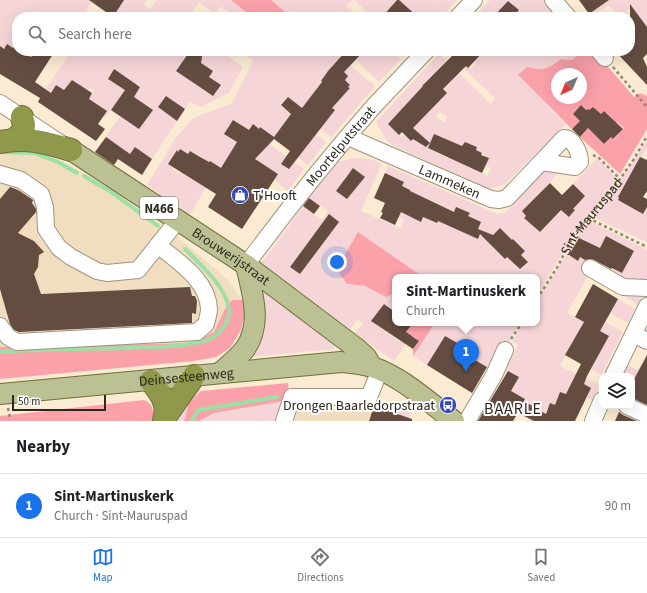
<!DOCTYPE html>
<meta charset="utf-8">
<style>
body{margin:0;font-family:"Source Sans 3",sans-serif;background:#f6f6f6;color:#202124}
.controls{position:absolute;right:12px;bottom:12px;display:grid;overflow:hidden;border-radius:8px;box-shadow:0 4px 16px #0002}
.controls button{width:36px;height:36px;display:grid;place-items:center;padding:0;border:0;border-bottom:1px solid #e0e0e0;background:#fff;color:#202124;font:20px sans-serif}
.compass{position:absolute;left:551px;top:68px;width:36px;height:36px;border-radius:50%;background:#fff;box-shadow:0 4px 16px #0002;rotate:224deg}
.scale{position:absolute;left:12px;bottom:10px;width:94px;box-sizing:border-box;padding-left:4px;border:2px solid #2d271e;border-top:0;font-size:11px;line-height:14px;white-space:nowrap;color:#2d271e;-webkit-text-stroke:3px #fff;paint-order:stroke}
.you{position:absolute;left:337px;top:262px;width:14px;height:14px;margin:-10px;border:3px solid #fff;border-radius:50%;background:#1a73e8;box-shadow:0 0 0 6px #1a73e833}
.badge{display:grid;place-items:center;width:26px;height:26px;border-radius:50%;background:#1a73e8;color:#fff;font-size:13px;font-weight:700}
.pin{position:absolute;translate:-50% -33px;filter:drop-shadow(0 1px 2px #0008)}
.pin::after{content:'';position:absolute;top:21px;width:14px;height:12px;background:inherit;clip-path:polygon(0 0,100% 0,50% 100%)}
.popup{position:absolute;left:392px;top:274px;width:148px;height:52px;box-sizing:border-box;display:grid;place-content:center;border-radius:8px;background:#fff;filter:drop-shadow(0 1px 3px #0005);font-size:13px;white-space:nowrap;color:#757577}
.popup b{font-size:15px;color:#202124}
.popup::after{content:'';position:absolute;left:50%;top:100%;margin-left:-8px;border:8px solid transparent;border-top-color:#fff}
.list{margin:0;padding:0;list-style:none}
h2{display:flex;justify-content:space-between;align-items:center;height:52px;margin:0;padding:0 16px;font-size:17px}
h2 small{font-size:13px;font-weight:400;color:#757577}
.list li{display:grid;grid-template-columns:26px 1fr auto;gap:12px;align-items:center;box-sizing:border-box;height:64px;padding:0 16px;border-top:1px solid #e0e0e0}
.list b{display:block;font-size:15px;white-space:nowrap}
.list p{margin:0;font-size:13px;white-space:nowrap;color:#757577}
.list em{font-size:13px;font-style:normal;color:#757577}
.icon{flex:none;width:22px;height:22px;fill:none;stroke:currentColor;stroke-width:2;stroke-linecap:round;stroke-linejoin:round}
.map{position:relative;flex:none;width:647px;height:421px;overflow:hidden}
.search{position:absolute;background:#fff;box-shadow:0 4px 16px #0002;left:12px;right:12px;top:12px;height:44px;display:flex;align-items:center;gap:10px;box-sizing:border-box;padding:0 14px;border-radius:16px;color:#757577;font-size:15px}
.sheet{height:116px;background:#fff}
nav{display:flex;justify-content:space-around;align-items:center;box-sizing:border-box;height:56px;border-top:1px solid #e0e0e0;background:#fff;font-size:11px;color:#757577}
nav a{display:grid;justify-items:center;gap:2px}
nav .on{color:#1a73e8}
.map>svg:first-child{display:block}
.built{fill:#f1dec0}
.green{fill:#f5d5d8;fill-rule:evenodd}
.forest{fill:#faa1aa;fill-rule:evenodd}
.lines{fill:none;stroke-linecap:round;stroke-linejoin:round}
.stream{stroke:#9ce0a5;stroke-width:4}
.building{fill:#644c41}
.minor-casing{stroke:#a0937c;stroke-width:18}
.major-casing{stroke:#6d703b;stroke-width:22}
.highway-casing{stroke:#6d703b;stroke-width:24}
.path{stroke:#938877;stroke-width:2.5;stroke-dasharray:3 3;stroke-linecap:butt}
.minor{stroke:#fff;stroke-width:16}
.major{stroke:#bcc193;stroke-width:20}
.highway{stroke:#90984b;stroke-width:22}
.labels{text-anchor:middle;stroke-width:4;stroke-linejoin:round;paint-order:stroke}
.shield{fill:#fff;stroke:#6c6862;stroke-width:1}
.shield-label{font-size:13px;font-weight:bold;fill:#2d271e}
.street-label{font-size:14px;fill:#2d271e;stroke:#fff}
.poi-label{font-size:14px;fill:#2d271e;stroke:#fff;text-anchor:start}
.quarter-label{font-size:16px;letter-spacing:1px;fill:#2d271e;stroke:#fff}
</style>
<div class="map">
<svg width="647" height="421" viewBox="0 0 647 421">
<rect width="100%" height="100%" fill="#faebd2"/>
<g class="built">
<path d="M0 148 33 150 72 166 145 209 228 280 242 300H232L226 307 214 332 194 343 0 347Z"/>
<path d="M290 400 374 406 368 421H282Z"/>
</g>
<g class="green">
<path d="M0 0H93L82 17H17V49L14 47 13 48 7 44 4 49 0 47Z"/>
<path d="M124 0H147L144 5 150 10 156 1 155 0H231L252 17H225L228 11 221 6 215 14 199 2 189 17H113Z"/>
<path d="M271 0H353L346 6 358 17H291Z"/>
<path d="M354 0H397L384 14 387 17H372Z"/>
<path d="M399 0H433L434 2 436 0H457L441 17H418Z"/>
<path d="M490 0H544L559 17H518L515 15 519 10 508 1 502 8 505 12 501 16 497 12 495 14 493 13 489 17H474Z"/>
<path d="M606 0H647V35L632 7 619 17 609 5 593 17H585L601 6Z"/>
<path d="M71 51H221L243 67 229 93 201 107 190 102 185 109 166 96 158 107 177 121 152 159 135 147 124 163V150L105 138 141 86 136 83 129 93 125 90 105 118 94 110 89 99 94 90 91 87 84 96 76 82 72 80 64 90 56 85 51 93 46 89ZM114 69 117 85 108 79Z"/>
<path d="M241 51H332L375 86 331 137 320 129 334 110 313 94 300 111 294 106 289 115 326 142 308 165 298 157 285 122 273 138 260 127 253 137 269 144 304 169 288 191 274 180 231 165 214 171 217 166 210 161 209 162 190 151 188 154 180 149 178 152 176 150 172 157 173 159 172 169 179 174 180 172 204 187 206 185 207 186 189 216 147 185 175 139 193 118 232 103 253 61ZM324 78 345 80 350 85 348 87 350 88 343 95 328 87 321 81ZM288 97 293 101 287 110 280 104Z"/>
<path d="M364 51H393L401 59 379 82 356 60Z"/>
<path d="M446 51H455L453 53 471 69 476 64 474 62 482 53 481 51H582L572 60 561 59C548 69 544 71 527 67L518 75 566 124 505 184 489 189 392 145 385 138 376 122 439 54 491 104 495 98ZM430 77 454 78 443 89 447 93 439 101 422 86ZM413 97V128L418 133 411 141 404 135 402 137 388 124ZM439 112 447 116 445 122 436 118ZM454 143 447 158 428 148ZM471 144 477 147 476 150 488 158 485 165 491 168 487 176 457 161Z"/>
<path d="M647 140V148L641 158 640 157 618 197 627 205 643 214 647 207V242L593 217 611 195Z"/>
<path d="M352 158 369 159 382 163 361 211 400 228 404 220 398 217 410 190 402 186 404 182 385 173 388 166 497 214 505 213 545 170H552L558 173 542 191 569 217 575 211 573 209 585 196 573 184 597 158 617 179 574 233 537 296V277H423L358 233 352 242 347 284 365 286 385 297 395 293V312L384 304 372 320 378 326 400 342 401 341 406 344 394 361 355 333 363 323 358 319 350 329 261 263 274 247 303 206 322 220 328 211 309 198 338 162ZM349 172 354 176 365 177 347 199 336 191 345 181 343 179ZM424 198 444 208 437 223 423 217 421 222ZM530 203 534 208 536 206 551 220 540 232 525 218 526 216 522 211ZM470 213 468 216 478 229 482 231 478 239 454 228ZM328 215 338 222 300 274 290 266ZM500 228 511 241 514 239 525 250 521 255 527 262 520 269 507 257 505 259 491 245V237Z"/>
<path d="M590 221 647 250V286L638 305 590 272 567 313 584 322 560 366 599 385 592 400 586 398 591 388 584 384 566 394 560 392 555 405 550 404 545 414 535 421 527 418 533 406 525 401 526 399 518 395 502 410 519 377 508 371 506 375 504 373 518 345 512 341 524 323H537V302L578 236ZM579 238 587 242 597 255 615 240 633 251 622 273 612 268 608 275 580 257 578 261 569 255Z"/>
<path d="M265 285 335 338 334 349 250 357 259 288Z"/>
<path d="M618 299 635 309 628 323 610 313Z"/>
<path d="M605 322 623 332 601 375 591 369 609 337 600 331Z"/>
<path d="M435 323H520L493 370 456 349 459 344 445 336 427 365 413 356Z"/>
<path d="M626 364 638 370 641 365 647 369 642 381 634 377 632 383V376H621Z"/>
<path d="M201 391 189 403 184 421H174L189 392Z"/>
<path d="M290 400 282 421H266V420L259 421H199L214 413Z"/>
<path d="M402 405 411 412 408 421H402L404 416 398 414Z"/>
</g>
<g class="forest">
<path d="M231 0H271L291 17H252Z"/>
<path d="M582 51H591L597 57 603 61 634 97 640 93 647 96V129L620 174 580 137 588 128 604 144 611 137 614 139 624 128 617 122 613 126 612 118 604 111 601 114 593 107 589 110 588 109 582 115 580 121 572 129 518 75 527 67C544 71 548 69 561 59L572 60ZM557 74H581V98H557ZM581 105 586 110 578 119 573 114Z"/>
<path d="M358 232 423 277H395V293L386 297 365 286 347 284 339 273 343 258Z"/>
<path d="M232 300H242L246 309 241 330 230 348 216 357 194 361 0 379V347L194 343 214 332 226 307Z"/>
<path d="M413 323H435L413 356V349L419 341 413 336 411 338 405 334Z"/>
<path d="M288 383 290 400 214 413 199 421H184L189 403 201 391Z"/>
<path d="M144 400C153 403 154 412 153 421H0V416Z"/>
</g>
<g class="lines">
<g class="stream">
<path d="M2 152 34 153 58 162 77 173"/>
<path d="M84 176 111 192 158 226"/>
<path d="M0 352C44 349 87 349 131 348 154 347 192 347 212 338 221 333 230 320 229 310 228 289 200 264 185 249"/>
<path d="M192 421 196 413 199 410 277 397"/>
</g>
</g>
<g class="building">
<path d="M89 0H124L113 17Z"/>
<path d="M397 0H399L418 17H382Z"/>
<path d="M579 0H609L589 14Z"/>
<path d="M508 1 519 10 513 17H493Z"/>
<path d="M630 4 647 27V54L643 58 647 67V85L615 51H630Z"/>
<path d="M7 44 13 48 14 47 17 49V51H21L31 57 35 51H55L35 82 51 93 56 85 64 90 72 80 92 93 89 99 107 111 98 124 105 129 96 141 38 102 40 98 0 74V46L4 49Z"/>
<path d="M190 51H203L201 63 213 71 209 77 221 85 213 96 176 71Z"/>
<path d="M346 51H364L344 72 348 76 345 80 350 85 348 87 350 88 332 108 335 110 289 169 281 164 290 151 274 139 255 159 278 174 242 229 208 207 216 194 168 164 177 150 178 152 180 149 188 154 190 151 200 157 209 162 210 161 221 168 237 142 224 134 233 120 249 130 253 124 259 129 260 127 274 137 291 114 281 105 288 97 302 108 322 82 321 81 328 71Z"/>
<path d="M457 51H484L468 68 466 66 443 89 447 93 413 128 430 143 426 147 413 139 411 141 402 132 399 135 388 124 423 86H422Z"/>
<path d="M114 69 140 87 134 97 153 110 139 129 111 110 125 90 108 79Z"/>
<path d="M166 96 185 109 177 121 158 107Z"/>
<path d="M581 105 586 110 588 109 589 110 593 107 601 114 604 111 623 129 613 139 611 137 604 144 588 128 580 137 572 129 580 121 573 114Z"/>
<path d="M434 134 462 146 465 142 477 147 476 150 482 153 481 155 489 158 482 173 428 148Z"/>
<path d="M106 137 130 154 135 147 152 159 142 175 118 159 114 165 95 152Z"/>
<path d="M640 157 647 160V191L643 197 647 199V207L643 214 618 200 619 198 618 197Z"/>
<path d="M353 168 365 177 347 199 336 191Z"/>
<path d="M385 173 404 182 402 186 410 190V191L454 212 456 207 470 213 468 216 481 222 478 229 493 235 500 228 512 240 513 239 525 251 521 255 528 262 520 269 507 257 505 259 480 234 478 239 438 221 437 223 423 217 421 222 401 212 395 225 380 218 383 213 381 212 385 203 374 198Z"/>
<path d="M550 183 562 195 573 184 585 196 573 209 575 210 569 217 561 210 540 232 524 218 526 216 522 211Z"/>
<path d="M10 187 18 190 33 200 32 203 36 209V212L18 233 34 241 44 252 39 255 38 267 34 274 41 294 190 287 192 296H195L197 301 196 314 192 313V323L19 332 14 330 10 324 0 289V199Z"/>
<path d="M309 198 320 206 314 214 303 206Z"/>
<path d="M329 214 339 222 300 274 290 267Z"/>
<path d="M606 236 634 251 622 273 612 268 611 269 594 260 590 259 585 260 580 257 578 261 569 255 579 238 600 248Z"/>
<path d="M593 284 618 299 600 331 609 336 587 376 584 384 591 388 575 421H534L518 413 513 421H478L508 371 519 377 511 391 525 399 524 401 546 414 550 403 555 405 560 392 566 394 581 364 565 355 584 322 575 317Z"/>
<path d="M384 304 395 312V323H413L406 332 419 341 413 349 371 321Z"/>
<path d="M445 336 459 344 456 349 487 367 472 393 427 365Z"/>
<path d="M647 355V405L632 398V383Z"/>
<path d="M374 406 412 419V421H369Z"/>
<path d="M619 412 623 415 637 421H615Z"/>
</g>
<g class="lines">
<defs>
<g id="minor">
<path d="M553 0 568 17"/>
<path d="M458 17 474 0"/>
<path d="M599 51 605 58"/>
<path d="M0 103 60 143"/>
<path id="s2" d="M348 137 491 199 499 200 507 198 564 138C574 138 580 154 580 162L575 167 542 162"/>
<path d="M0 174 21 180 41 194 45 207 46 229 59 248 71 257 97 271 107 273 138 270 178 220"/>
<path id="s3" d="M246 265C286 211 329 157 374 106 391 88 409 69 426 51"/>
<path d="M590 268 623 287 647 288"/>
<path d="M0 326 8 337 17 342 197 332 206 324C207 319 209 314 209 309 208 280 178 262 158 245"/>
<path d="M634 334 647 341"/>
<path d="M613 376 647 306"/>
<path d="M627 406 647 415"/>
<path d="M284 421 292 397H369L380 370"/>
<path d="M467 421 494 375 505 350"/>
<path d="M593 421 602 400"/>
</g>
<g id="major">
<path id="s4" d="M71 150 246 265 356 348 366 357 372 367"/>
<path d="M220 373C229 365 238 358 245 349 263 323 252 293 246 265"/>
<path id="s5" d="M0 394 341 362C351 363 362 364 372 367 401 376 430 403 454 421"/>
</g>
<g id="highway">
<path d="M15 139 23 132 24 125 22 117"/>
<path d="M0 142C27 137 45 142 71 150"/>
<path d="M151 381C161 394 169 403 164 421"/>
<path d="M165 417 194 376"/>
</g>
</defs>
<use href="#minor" class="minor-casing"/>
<use href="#major" class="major-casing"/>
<use href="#highway" class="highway-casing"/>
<g class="path">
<path d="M613 67 647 107"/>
<path d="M593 155 599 158 620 179"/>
<path d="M588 218 647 247"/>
<path id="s1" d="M537 299 558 266 573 236 620 179 634 159 647 136"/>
<path d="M511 339 522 323"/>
<path d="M8 408 10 418"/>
</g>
<use href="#minor" class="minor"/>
<use href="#major" class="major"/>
<use href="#highway" class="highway"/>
</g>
<defs>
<symbol id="shop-disc" viewBox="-11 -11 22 22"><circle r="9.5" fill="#3647ba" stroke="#fff"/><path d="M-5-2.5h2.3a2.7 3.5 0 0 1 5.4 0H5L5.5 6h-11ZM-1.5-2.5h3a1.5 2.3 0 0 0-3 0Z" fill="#fff"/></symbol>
<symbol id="bus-disc" viewBox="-11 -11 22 22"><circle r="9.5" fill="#3647ba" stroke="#fff"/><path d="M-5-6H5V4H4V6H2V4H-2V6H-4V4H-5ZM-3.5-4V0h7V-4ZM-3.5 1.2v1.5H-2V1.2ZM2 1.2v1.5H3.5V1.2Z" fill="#fff"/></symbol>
</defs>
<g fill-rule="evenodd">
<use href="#shop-disc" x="230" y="185" width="20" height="20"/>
<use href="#bus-disc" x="438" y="395" width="20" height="20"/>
</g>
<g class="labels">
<rect class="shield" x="140" y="197" width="38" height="22" rx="3"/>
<g class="shield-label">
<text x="159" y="213">N466</text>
</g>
<g class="street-label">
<text dy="5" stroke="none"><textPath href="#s3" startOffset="152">Moortelputstraat</textPath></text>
<text dy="5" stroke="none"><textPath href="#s2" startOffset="111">Lammeken</textPath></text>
<text dy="5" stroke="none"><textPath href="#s1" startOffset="99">Sint-Mauruspad</textPath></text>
<text dy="5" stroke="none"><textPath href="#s4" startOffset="192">Brouwerijstraat</textPath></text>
<text dy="5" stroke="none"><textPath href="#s5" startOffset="187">Deinsesteenweg</textPath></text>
</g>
<g class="poi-label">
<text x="253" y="200">T'Hooft</text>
<text x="435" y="410" text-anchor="end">Drongen Baarledorpstraat</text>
</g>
<g class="quarter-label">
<text x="513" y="414">BAARLE</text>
</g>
</g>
</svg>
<div class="controls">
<button><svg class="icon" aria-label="layers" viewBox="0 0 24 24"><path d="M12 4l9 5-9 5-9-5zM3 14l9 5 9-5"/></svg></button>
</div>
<svg class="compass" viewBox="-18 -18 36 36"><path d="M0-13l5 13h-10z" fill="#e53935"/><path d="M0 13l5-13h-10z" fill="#757577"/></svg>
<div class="scale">50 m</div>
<div class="you"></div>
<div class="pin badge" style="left:466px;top:372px">1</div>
<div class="popup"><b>Sint-Martinuskerk</b>Church</div>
<div class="search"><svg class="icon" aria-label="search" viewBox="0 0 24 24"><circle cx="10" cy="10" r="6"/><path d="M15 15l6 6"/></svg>Search here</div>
</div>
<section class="sheet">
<h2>Nearby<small></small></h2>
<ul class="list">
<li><span class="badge">1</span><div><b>Sint-Martinuskerk</b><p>Church · Sint-Mauruspad</p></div><em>90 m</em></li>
</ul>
</section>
<nav>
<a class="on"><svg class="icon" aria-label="map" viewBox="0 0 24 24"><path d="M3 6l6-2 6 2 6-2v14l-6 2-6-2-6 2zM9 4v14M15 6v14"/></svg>Map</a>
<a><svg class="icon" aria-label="directions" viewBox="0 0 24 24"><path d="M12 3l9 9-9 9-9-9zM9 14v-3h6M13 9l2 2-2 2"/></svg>Directions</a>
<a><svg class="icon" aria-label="saved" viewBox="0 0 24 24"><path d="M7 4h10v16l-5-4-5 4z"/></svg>Saved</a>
</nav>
